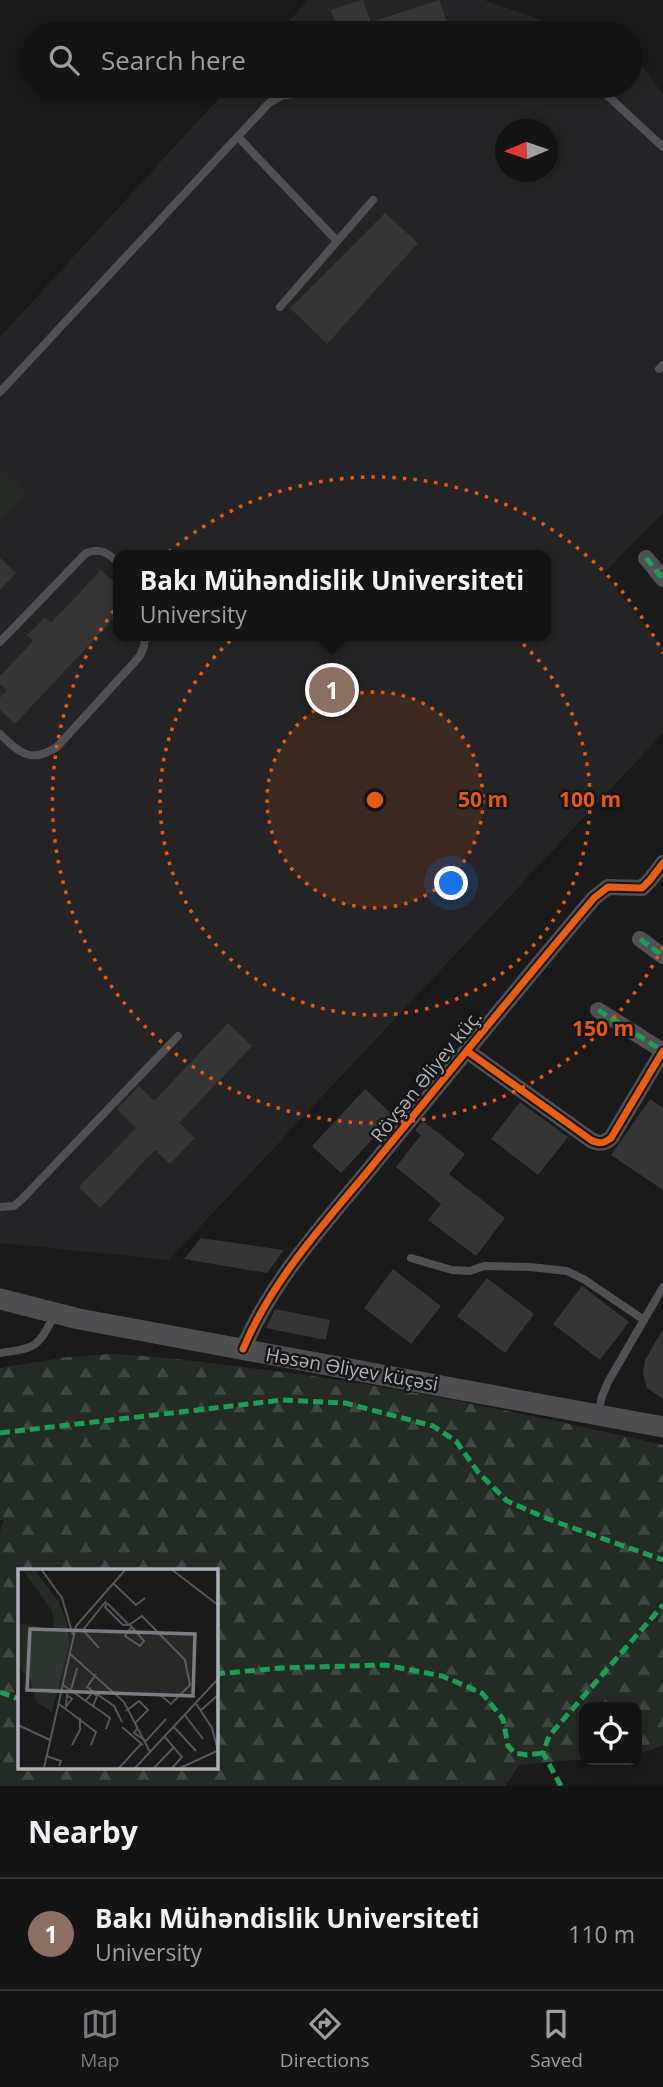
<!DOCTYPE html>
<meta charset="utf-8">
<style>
body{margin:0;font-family:"Open Sans",sans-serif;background:#212122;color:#f1f3f6}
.controls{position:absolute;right:21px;bottom:21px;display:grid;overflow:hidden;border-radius:14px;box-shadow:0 4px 10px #0003}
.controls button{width:63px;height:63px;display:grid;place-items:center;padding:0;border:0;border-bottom:2px solid #333334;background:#141414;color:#f1f3f6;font:35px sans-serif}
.compass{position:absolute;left:495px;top:119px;width:63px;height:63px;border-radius:50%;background:#141414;box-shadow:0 4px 10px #0003;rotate:268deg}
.you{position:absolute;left:452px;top:884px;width:24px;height:24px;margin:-18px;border:5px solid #fff;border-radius:50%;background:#1a73e8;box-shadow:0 0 0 10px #1a73e833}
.badge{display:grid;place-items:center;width:46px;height:46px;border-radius:50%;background:#7a7c82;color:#fff;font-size:23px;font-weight:700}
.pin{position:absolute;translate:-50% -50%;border:4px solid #fff;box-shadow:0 2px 7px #0006}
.popup{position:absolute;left:113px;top:550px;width:438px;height:91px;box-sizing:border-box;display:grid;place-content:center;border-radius:14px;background:#141414;filter:drop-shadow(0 2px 5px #0005);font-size:23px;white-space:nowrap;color:#9d9ea0}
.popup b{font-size:26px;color:#f1f3f6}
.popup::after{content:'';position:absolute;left:50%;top:100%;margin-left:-14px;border:14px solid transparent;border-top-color:#141414}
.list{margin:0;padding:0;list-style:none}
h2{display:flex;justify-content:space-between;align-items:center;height:91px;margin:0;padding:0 28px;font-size:30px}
h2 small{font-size:23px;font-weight:400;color:#9d9ea0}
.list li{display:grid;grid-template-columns:46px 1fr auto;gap:21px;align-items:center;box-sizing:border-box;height:112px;padding:0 28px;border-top:2px solid #333334}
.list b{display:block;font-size:26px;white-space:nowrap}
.list p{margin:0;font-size:23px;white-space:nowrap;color:#9d9ea0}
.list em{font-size:23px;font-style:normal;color:#9d9ea0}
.icon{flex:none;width:38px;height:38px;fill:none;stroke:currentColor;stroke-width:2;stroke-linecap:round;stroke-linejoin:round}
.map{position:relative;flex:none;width:663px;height:1786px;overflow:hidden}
.search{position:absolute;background:#141414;box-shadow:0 4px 10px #0003;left:21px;right:21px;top:21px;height:77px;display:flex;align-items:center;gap:18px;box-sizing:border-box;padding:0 24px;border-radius:38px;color:#9d9ea0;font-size:26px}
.sheet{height:203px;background:#141414}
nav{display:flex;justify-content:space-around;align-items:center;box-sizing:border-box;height:98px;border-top:2px solid #333334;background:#141414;font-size:19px;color:#9d9ea0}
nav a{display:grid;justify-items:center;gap:4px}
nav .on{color:#7a7c82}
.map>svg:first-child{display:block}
.built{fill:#242426;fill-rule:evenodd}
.forest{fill:url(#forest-firs);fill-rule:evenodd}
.pitch{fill:#242b25}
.building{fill:#353536}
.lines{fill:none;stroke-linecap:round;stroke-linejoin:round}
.lane{stroke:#4f5053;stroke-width:8}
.street{stroke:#4f5053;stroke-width:16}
.secondary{stroke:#4e4e51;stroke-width:21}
.quiet{stroke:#1a9f57;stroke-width:5;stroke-dasharray:10 5;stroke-linecap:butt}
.cycleway-casing{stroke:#141516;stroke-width:11}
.cycleway{stroke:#e95d12;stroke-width:7}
.ring{fill:none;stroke:#e8590c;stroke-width:3.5;stroke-dasharray:3.5 7}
.labels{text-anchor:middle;stroke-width:5;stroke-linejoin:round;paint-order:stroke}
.street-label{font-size:19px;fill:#adb1ba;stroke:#141516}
.inset-road{fill:none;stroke:#55565b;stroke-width:2}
.view{fill:#7a7c82;fill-opacity:0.15;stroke:#7a7c82;stroke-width:3.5}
.inset-edge{fill:none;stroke:#adb1ba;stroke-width:3.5}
.centre{fill:#e8590c;stroke:#141516;stroke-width:3.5}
.ring-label{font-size:21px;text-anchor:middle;font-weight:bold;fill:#e8590c;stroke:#141516;stroke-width:5;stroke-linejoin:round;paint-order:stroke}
</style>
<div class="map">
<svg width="663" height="1786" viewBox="0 0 663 1786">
<defs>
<pattern id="forest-firs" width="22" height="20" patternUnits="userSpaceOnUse" patternTransform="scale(1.75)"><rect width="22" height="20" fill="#242b25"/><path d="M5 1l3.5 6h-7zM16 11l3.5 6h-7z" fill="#414743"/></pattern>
</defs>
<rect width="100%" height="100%" fill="#1a1a1b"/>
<g class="built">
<path d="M308 0H484L580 33H278Z"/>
<path d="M630 50 663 94V513L604 573 663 648V733L169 1260 0 1243V337L230 86H630ZM505 130H548V172H505ZM119 555H546V636H119Z"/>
</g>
<path class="forest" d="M111 1354C157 1356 203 1362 249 1368 389 1384 526 1414 663 1445V1745L637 1755V1707H584V1759L519 1765 505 1786H0V1532L4 1520H0V1368L68 1357ZM19 1571H215V1767H19Z"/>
<path class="pitch" d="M0 468 27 494 0 522Z"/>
<g class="building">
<path d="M361 0H363L371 22 439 0 450 30 439 33H339L331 10Z"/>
<path d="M385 213 418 243 327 344 290 308Z"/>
<path d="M0 558 16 573 0 590Z"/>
<path d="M101 570 118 586V594L113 600 118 606V614L15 724 0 710V698L7 690 0 684V676L33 641 27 635 45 617 51 623Z"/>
<path d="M228 1023 252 1046 179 1123 195 1138 170 1164 155 1150 100 1208 79 1187 136 1128 117 1109 139 1086 154 1101Z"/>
<path d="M365 1089 394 1116 341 1173 312 1146Z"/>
<path d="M650 1099 663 1108V1190L611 1155Z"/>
<path d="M520 1102 568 1137 538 1175 491 1139Z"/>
<path d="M423 1121 465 1154 449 1174 505 1218 476 1256 428 1220 441 1204 396 1167 421 1135 415 1130Z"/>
<path d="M201 1238 284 1250 267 1273 184 1259Z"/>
<path d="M393 1269 441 1306 411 1344 364 1308Z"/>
<path d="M487 1278 534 1314 505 1353 457 1316Z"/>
<path d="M582 1286 629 1322 600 1360 553 1324Z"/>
<path d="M275 1309 330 1320 326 1340 266 1328Z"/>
<path d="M663 1329V1399L647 1388 643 1374 645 1360Z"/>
</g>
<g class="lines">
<g class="lane">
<path d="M501 33C515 28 525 27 538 33"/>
<path d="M597 86 663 147"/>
<path d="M238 137 337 241"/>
<path d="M280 307 373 200"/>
<path d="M659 369 663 365"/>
<path d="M0 392 269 103 281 96 337 86"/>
<path d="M0 642 86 553C100 547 109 553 119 564"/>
<path d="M0 734C20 753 30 764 57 747L140 656 144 646 145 636"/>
<path d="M0 1207 14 1206 22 1199 178 1036"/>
<path d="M411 1258 452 1270 470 1271 484 1266 530 1267 567 1271 585 1280 644 1320"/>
<path d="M0 1353C37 1348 38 1347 55 1314"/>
<path d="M598 1414 602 1396 608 1382 663 1287"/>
</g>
<g class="street">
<path d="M646 558 663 579"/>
<path d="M640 939 663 956"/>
<path d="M598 1010 663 1051"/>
<path d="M467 1051 591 1140C599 1144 603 1144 611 1138L663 1051"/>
<path d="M243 1349C274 1275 331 1217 381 1155 452 1069 522 983 594 898L608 887 642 888 650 880 663 863"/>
</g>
<path class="secondary" d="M0 1299 79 1319 663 1427"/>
<g class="quiet">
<path d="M646 558 663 579"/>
<path d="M640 939 663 956"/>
<path d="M598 1010 663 1051"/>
<path d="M0 1433 283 1400 345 1403 433 1426 456 1441 478 1472 507 1501 548 1519 663 1560"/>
<path d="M215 1674 281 1668 385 1665 442 1676 482 1693 503 1719 508 1746 515 1753 527 1755 543 1753"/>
<path d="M0 1692 19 1699"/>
<path d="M561 1786 543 1753 549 1736 663 1605"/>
</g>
<defs>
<g id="cycleway">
<path d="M467 1051 591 1140C599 1144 603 1144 611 1138L663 1051"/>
<path d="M243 1349C274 1275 331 1217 381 1155 452 1069 522 983 594 898L608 887 642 888 650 880 663 863"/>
</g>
</defs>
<use href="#cycleway" class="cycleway-casing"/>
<use href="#cycleway" class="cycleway"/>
</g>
<circle cx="375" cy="800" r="108" fill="#e8590c" fill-opacity=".12"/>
<g class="ring">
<circle cx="375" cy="800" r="108"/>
<circle cx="375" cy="800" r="215"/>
<path d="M663 947A323 323 0 1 1 663 653"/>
</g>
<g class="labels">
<g class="street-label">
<text transform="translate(426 1076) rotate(-51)" y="7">Rövşən Əliyev küç.</text>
<text transform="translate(352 1369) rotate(10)" y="7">Həsən Əliyev küçəsi</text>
</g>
</g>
<g transform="translate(18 1569)">
<rect width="200" height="200" fill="#1a1a1b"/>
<path d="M4 0H16L41 33 49 54 51 75 34 143 18 133 12 108 2 101 0 54 36 60 34 42Z" fill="#242b25"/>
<path class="inset-road" d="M23 0 44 29 55 66M153 0 200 36M95 14 118 36 127 29M89 34 87 38 105 56H111M89 34 111 56M111 56 124 47 167 91 172 116 153 135 141 125M112 56 126 72 122 77 107 67 113 59M81 79 65 61 88 32M51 84 106 133 132 183M78 105 69 118 96 137 104 153M45 116 92 149 88 160M53 121 59 99M68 131 74 124 79 127 75 137M177 133 194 159 200 182M41 135 78 163 73 176M47 139 54 130 49 126 48 137M108 142 121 132 130 141 117 154M182 142 200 126M166 145 185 170M0 156 32 171M155 157 178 182M104 158 125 176M120 158 116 164 128 172 148 150M146 167 164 188 154 199M54 176 62 161V149M28 187 43 192 41 197M26 199 58 57 108 0M101 199 123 175M117 199 200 110M136 199 156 178M162 199 199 182"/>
<path class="view" d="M12 60 177 65 175 127 9 121Z"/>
<rect width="200" height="200" class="inset-edge"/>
</g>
<circle cx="375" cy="800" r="10" class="centre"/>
<g class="ring-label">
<text x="483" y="807">50 m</text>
<text x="590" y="807">100 m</text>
<text x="603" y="1036">150 m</text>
</g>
</svg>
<div class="controls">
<button><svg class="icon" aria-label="locate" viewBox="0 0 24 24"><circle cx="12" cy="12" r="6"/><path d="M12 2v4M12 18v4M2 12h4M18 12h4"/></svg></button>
</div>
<svg class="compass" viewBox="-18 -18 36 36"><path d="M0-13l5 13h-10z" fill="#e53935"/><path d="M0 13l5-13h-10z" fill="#9d9ea0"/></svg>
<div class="you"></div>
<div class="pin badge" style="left:332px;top:690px;background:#8d6e63">1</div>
<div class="popup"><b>Bakı Mühəndislik Universiteti</b>University</div>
<div class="search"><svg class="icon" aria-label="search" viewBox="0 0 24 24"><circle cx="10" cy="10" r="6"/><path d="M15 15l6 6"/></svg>Search here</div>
</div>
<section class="sheet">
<h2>Nearby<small></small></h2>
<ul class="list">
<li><span class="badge" style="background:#8d6e63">1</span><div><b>Bakı Mühəndislik Universiteti</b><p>University</p></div><em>110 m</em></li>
</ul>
</section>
<nav>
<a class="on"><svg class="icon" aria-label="map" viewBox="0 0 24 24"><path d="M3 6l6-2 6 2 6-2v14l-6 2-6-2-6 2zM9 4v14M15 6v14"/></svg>Map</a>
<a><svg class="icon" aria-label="directions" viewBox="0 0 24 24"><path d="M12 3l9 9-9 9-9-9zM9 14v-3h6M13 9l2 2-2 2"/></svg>Directions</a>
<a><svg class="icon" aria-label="saved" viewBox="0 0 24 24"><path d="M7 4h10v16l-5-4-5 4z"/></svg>Saved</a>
</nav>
